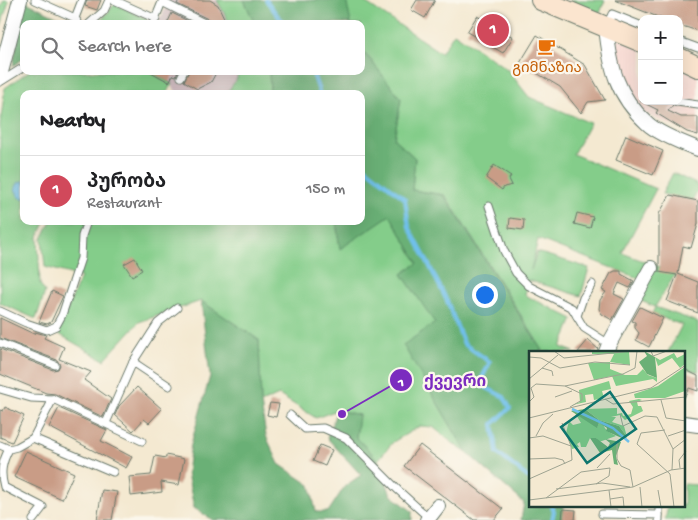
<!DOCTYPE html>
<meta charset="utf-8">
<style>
body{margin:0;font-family:"Gochi Hand","Noto Sans Georgian",sans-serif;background:#f6f6f6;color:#202124}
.controls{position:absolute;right:15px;top:15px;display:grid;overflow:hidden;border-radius:10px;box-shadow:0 5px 20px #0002}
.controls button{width:45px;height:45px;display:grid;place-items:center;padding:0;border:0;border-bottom:1px solid #e0e0e0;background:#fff;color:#202124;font:25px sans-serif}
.you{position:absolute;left:484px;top:294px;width:18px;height:18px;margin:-12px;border:4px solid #fff;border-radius:50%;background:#1a73e8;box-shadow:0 0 0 8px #1a73e833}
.badge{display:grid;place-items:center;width:32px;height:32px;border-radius:50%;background:#d1495b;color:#fff;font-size:16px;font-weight:700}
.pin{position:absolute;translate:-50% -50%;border:2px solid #fff;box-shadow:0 1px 5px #0006}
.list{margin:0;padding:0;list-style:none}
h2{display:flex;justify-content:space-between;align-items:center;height:65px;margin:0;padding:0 20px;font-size:21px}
h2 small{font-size:16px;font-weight:400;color:#757577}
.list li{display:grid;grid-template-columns:32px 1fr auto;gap:15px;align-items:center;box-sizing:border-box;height:70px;padding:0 20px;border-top:1px solid #e0e0e0}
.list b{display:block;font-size:19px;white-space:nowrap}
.list p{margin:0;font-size:16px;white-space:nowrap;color:#757577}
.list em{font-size:16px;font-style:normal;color:#757577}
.icon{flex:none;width:28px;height:28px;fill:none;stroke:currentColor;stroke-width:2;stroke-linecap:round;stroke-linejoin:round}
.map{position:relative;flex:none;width:698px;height:520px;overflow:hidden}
.search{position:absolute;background:#fff;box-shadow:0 5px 20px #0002;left:20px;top:20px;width:345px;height:55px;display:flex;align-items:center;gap:12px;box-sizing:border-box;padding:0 18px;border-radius:10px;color:#757577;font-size:19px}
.panel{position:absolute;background:#fff;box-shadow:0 5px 20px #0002;left:20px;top:90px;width:345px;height:135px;border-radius:10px}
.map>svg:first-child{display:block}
.built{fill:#f7d0ca}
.industrial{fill:#d2bec2}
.green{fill:#84cd8a;stroke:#52855f}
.forest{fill:#6bb076;stroke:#457655}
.water{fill:#70c0eb;stroke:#487e90}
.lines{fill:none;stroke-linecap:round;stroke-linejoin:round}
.stream{stroke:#70c0eb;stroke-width:4}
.building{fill:#c99c86}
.service-casing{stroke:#6a796b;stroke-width:9}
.minor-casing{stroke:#6a796b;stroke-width:16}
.secondary-casing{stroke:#6a796b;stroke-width:22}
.service{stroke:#fff;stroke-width:7}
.minor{stroke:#fff;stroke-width:14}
.secondary{stroke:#fbe5cf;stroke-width:20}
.labels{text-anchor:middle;stroke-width:4.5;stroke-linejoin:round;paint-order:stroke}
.food-label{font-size:15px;fill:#c56008;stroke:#fbf7ec}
.inset-river{fill:none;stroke:#70c0eb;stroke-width:2.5}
.inset-road{fill:none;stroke:#9fa492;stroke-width:1}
.view{fill:#0f766e;fill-opacity:0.15;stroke:#0f766e;stroke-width:2.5}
.inset-edge{fill:none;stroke:#1f3d34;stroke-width:2.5}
.leader{fill:none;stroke:#7b2cbf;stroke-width:2}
.callout-dot{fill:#7b2cbf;stroke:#fbf7ec;stroke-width:2}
.mark-label{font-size:15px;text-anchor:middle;font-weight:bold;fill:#fff}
.callout-label{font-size:16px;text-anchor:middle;font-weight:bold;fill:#7b2cbf;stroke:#fbf7ec;stroke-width:4.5;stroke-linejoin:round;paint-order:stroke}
</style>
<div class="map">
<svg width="698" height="520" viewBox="0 0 698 520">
<rect width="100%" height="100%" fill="#fbf7ec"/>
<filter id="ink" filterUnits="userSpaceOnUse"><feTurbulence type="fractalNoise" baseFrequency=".02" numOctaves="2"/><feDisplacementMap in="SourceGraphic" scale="10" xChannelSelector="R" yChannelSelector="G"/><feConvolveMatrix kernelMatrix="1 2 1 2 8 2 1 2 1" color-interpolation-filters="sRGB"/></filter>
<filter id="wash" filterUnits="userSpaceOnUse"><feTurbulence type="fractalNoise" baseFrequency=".0096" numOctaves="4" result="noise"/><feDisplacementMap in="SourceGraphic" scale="20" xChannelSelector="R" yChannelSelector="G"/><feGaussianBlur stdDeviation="1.12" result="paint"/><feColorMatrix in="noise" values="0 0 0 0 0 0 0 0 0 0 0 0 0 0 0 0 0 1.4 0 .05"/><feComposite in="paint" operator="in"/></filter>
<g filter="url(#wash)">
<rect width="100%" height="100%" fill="#f4e9d1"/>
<path class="built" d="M613 36 642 49V101H679V66L698 75V137L643 113 623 90Z"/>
<g class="industrial">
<path d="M169 0H217L230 24H146L151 13 161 18Z"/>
<path d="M150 71H238L237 79 226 94H179L176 92 172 84Z"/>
</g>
<g class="green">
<path d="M4 0 9 1 0 29V8Z"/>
<path d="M217 0H244L255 24H230Z"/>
<path d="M346 0H362L441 53 454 33 507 69 529 97 590 123 573 154 656 189 622 253 676 273 655 307 698 322V372L684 368V352H668L682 325 652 314 655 307 639 300 648 282 538 239 531 270 537 252 589 268 581 296 528 280 525 295 573 319 561 347 574 352H544L445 195 412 190 415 158 394 139 401 99 369 58 361 51V24H350Z"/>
<path d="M569 0H605L600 13Z"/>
<path d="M115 4 147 19 145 24H98Z"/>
<path d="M29 71H149L172 84 167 94H24V221H46L38 237 40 284 45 292 36 319 0 303V125L5 88Z"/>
<path d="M238 71H269L270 90 272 94H226L237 79Z"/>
<path d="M673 173 698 185V190L693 200 662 194Z"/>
<path d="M390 215 418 263 402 274 436 323 404 345 467 453 455 445 433 427 420 426 393 442 378 460 356 437 359 415 337 410 316 418 279 395 261 403 259 340 201 301 139 322 104 360 57 333 81 277 45 267 42 239 51 221H336L340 248Z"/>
<path d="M684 484 698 485V520H665L668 506H684Z"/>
</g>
<g class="forest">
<path d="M244 0H346L351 23 255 24Z"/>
<path d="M24 1 71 23 24 24V58L13 66Z"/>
<path d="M361 51 369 58 401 99 394 139 415 158 412 190 444 195 543 352H530V506H563L561 520H521L524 503 467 453 403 345 435 323 402 274 418 263 390 215 340 249 336 221H361V94H272L270 90 269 71H361Z"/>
<path d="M201 301 259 340 261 403 266 436 279 464 310 485 316 512H328L345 486 361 475 327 438 337 410 359 415 356 437 378 460 391 495 412 511V520H213L194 508 187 473 191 444 210 376Z"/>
</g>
<path class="water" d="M24 180V199L19 197 15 189 18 183Z"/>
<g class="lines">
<g class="stream">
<path d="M266 0 284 24"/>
<path d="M312 71 320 94"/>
<path d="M361 164 405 199 409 227 427 261 447 301 464 344 490 362 479 384 504 397 510 408 493 424 497 453 530 479"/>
<path d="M551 506 554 511 552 520"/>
</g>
</g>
<g id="blocks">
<g class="building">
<path d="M87 0H101L97 10 85 6Z"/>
<path d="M179 0H210L218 5 227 24H211L208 19 177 4Z"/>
<path d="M417 0H435L425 18 411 10Z"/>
<path d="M615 0H698V31L679 25V19H663Z"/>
<path d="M172 13 194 24H167Z"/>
<path d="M477 16 513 37 503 53 467 32Z"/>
<path d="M537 35 585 65 605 100 588 102 581 113 560 87 520 63Z"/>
<path d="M149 71H178L176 76 173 75 169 82Z"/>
<path d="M189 71H217L211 82 197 89 184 81Z"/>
<path d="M640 101H672L673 105 668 111 681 117H698V135L687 132 656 113 658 110Z"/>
<path d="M626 135 663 151 653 175 616 160Z"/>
<path d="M494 165 511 176 509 179 512 185 504 187 502 190 486 178Z"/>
<path d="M670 195 698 201V224L691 248 683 246 678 274 698 282V313L667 301 677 275 659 272V214Z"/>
<path d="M577 213 593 217 590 228 574 224Z"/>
<path d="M510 218 524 220 523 230 509 228Z"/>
<path d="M135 258 142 270 132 276 124 264Z"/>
<path d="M615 271H621V274L634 281 630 288 619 283 614 294 624 299 612 320 602 314 599 309 600 300 606 292 602 290 611 273Z"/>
<path d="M52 291 63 296 51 322 47 324 39 322Z"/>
<path d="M640 307 663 318 649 347 636 340 639 333 635 328V322L632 321Z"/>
<path d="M0 318 34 334 35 332 46 335 44 338 64 347 59 359 91 372 84 380 111 399 103 417 55 394 46 393 0 374V349L53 370 58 369 60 365 57 360 0 338Z"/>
<path d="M588 340 598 349 597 352H578Z"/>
<path d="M684 369 698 376V391L689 388 684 398Z"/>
<path d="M137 387 162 409 149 423 144 419 133 431 115 415 119 406Z"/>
<path d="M270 403 279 404 276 417 267 415Z"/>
<path d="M5 407 24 416 12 442 0 437V410L3 411Z"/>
<path d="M59 408 107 430 101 441 132 457 126 468 49 427Z"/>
<path d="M320 445 332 450 325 466 313 461Z"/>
<path d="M420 445 503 509 494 520H474L404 466Z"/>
<path d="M26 451 74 473 62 499 14 477Z"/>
<path d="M166 455 184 459 179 485 161 482 162 492 131 496 129 477 151 475 155 456 166 458Z"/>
<path d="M102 490 117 492 112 520H97Z"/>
<path d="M563 509 576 510 575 520H562Z"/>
</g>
</g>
</g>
<g filter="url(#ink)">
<use href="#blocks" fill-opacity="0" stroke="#6a796b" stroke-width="1"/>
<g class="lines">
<defs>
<g id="service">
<path d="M35 0 75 18 79 24"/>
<path d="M114 0 156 19"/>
<path d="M75 18 82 0"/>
<path d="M89 24 104 11 109 0"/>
<path d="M153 24 162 2 206 24"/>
<path d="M607 25 612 14 642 26"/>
<path d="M679 41 698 48"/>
<path d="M181 77 184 71"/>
<path d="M0 82 24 67"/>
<path d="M677 102 698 105"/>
<path d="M489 206 504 251 516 273 529 286 572 308 584 328 609 344"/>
<path d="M0 311 26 323 47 330 56 326 62 315 81 258 82 236 87 221"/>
<path d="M577 316 583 298 592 284"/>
<path d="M0 343 55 365"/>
<path d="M133 362 158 323 177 308"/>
<path d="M0 389 31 398 53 399 33 438 113 472"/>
<path d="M53 399 142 441"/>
<path d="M290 415 305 429 323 428 346 438 398 490 429 518"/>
<path d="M106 423 133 362 169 386"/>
<path d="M0 445 9 449C2 462 0 473 4 487L43 507 33 520"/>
<path d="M9 449 17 447 33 438"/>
<path d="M602 514 659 515"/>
<path d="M659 520V507"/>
</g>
<g id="minor">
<path d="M606 27C610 66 616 95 647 123 656 132 685 144 698 149"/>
<path d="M0 76 20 0"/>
<path d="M606 352 609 344 651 268"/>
<path d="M684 423 698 425"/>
<path d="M427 520 438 506"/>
</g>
<g id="secondary">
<path d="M541 0 642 42"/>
<path d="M679 58 698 67"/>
</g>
</defs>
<use href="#service" class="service-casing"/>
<use href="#minor" class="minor-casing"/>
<use href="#secondary" class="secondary-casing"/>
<use href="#service" class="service"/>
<use href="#minor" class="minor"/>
<use href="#secondary" class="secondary"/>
</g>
</g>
<defs>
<symbol id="cafe-bare" viewBox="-9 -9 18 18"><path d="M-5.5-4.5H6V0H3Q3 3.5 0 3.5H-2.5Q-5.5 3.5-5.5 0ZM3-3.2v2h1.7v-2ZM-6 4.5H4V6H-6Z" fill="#e8710a" stroke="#fbf7ec" stroke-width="2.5" paint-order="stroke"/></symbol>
</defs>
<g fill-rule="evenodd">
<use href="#cafe-bare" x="534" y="34" width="25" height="25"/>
</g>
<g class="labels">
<g class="food-label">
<text x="547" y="72">გიმნაზია</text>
</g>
</g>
<g transform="translate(529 351)">
<rect width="156" height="156" fill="#f4e9d1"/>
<path d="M63 0 100 1 101 14 81 11V18L96 24H108L114 18 119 24 128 27V31L124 28 87 35 83 25 65 29 59 12 81 11 85 3H63ZM145 2 148 7 156 3V13L151 17 143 7 129 15 126 6 131 9ZM156 16V40L136 47H106L105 43 129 35ZM80 30 82 38 73 40 75 47 65 49 64 43 56 44 57 51 43 54 51 51 50 39ZM110 48 113 49 108 51 109 55H112L114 60 96 69 91 64 82 66H87L83 71 95 75 98 86 90 75 70 69 56 58 88 57V63L93 62 94 65 102 63 104 56 100 50ZM46 62 68 76 70 72 74 74 78 80 87 85 70 91 67 87H61L57 96H52L51 91 48 93 50 96 43 98 37 82 40 70 44 74 52 72Z" fill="#84cd8a"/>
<path d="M115 0 126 6 128 27 118 23 110 11 118 5ZM56 58 70 69 90 75 98 86 95 88 77 80 78 77 70 72 68 77 42 60ZM61 87H67L79 96 81 92 76 88 92 91 87 105 89 114 85 113 83 99 71 102Z" fill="#6bb076"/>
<path class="inset-river" d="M43 58 84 77 100 91"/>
<path class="inset-road" d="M25 0 35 7 103 0M122 0 124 5 138 0M0 6 12 7 31 17 66 11 101 14M13 17 23 20 24 25M0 28 29 4M36 35 53 43V49L41 56M2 37 7 33 36 35 94 23 106 17 108 0M26 46 43 40M76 48 84 53 157 46M132 49 137 67 157 70M0 51 5 46 2 37M91 63 94 75 116 65 128 66 144 98M0 67 122 37 157 14M33 72 42 95M136 79 112 82 108 93 141 123 145 156M7 85 14 72 24 63M139 85 157 79M0 87 14 85 42 95 43 109 0 128M88 90V108L92 115 101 119 104 136M0 108 26 107 34 109 36 113M68 117 81 103M151 117 150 109 157 100M143 119 144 98 157 88M111 136 113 156M27 138 73 132 101 136M80 139 82 156M129 139 132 156M17 147 52 121 81 117 80 125 67 133M81 148 94 146 95 156M0 149 104 136 142 119 157 117"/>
<path class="view" d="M81 41 107 78 58 112 32 76Z"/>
<rect width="156" height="156" class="inset-edge"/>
</g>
<path class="leader" d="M342 414L401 380"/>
<g class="callout-dot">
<circle cx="342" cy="414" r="5"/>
<circle cx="401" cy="380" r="12"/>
</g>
<g class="mark-label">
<text x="401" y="386">1</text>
</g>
<g class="callout-label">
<text x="455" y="386">ქვევრი</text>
</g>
</svg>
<div class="controls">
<button>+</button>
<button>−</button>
</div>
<div class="you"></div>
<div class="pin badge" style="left:493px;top:30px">1</div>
<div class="search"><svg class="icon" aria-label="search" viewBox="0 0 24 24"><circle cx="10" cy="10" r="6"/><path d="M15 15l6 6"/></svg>Search here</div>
<section class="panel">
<h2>Nearby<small></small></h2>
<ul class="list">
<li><span class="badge">1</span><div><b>პურობა</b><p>Restaurant</p></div><em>150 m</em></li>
</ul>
</section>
</div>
